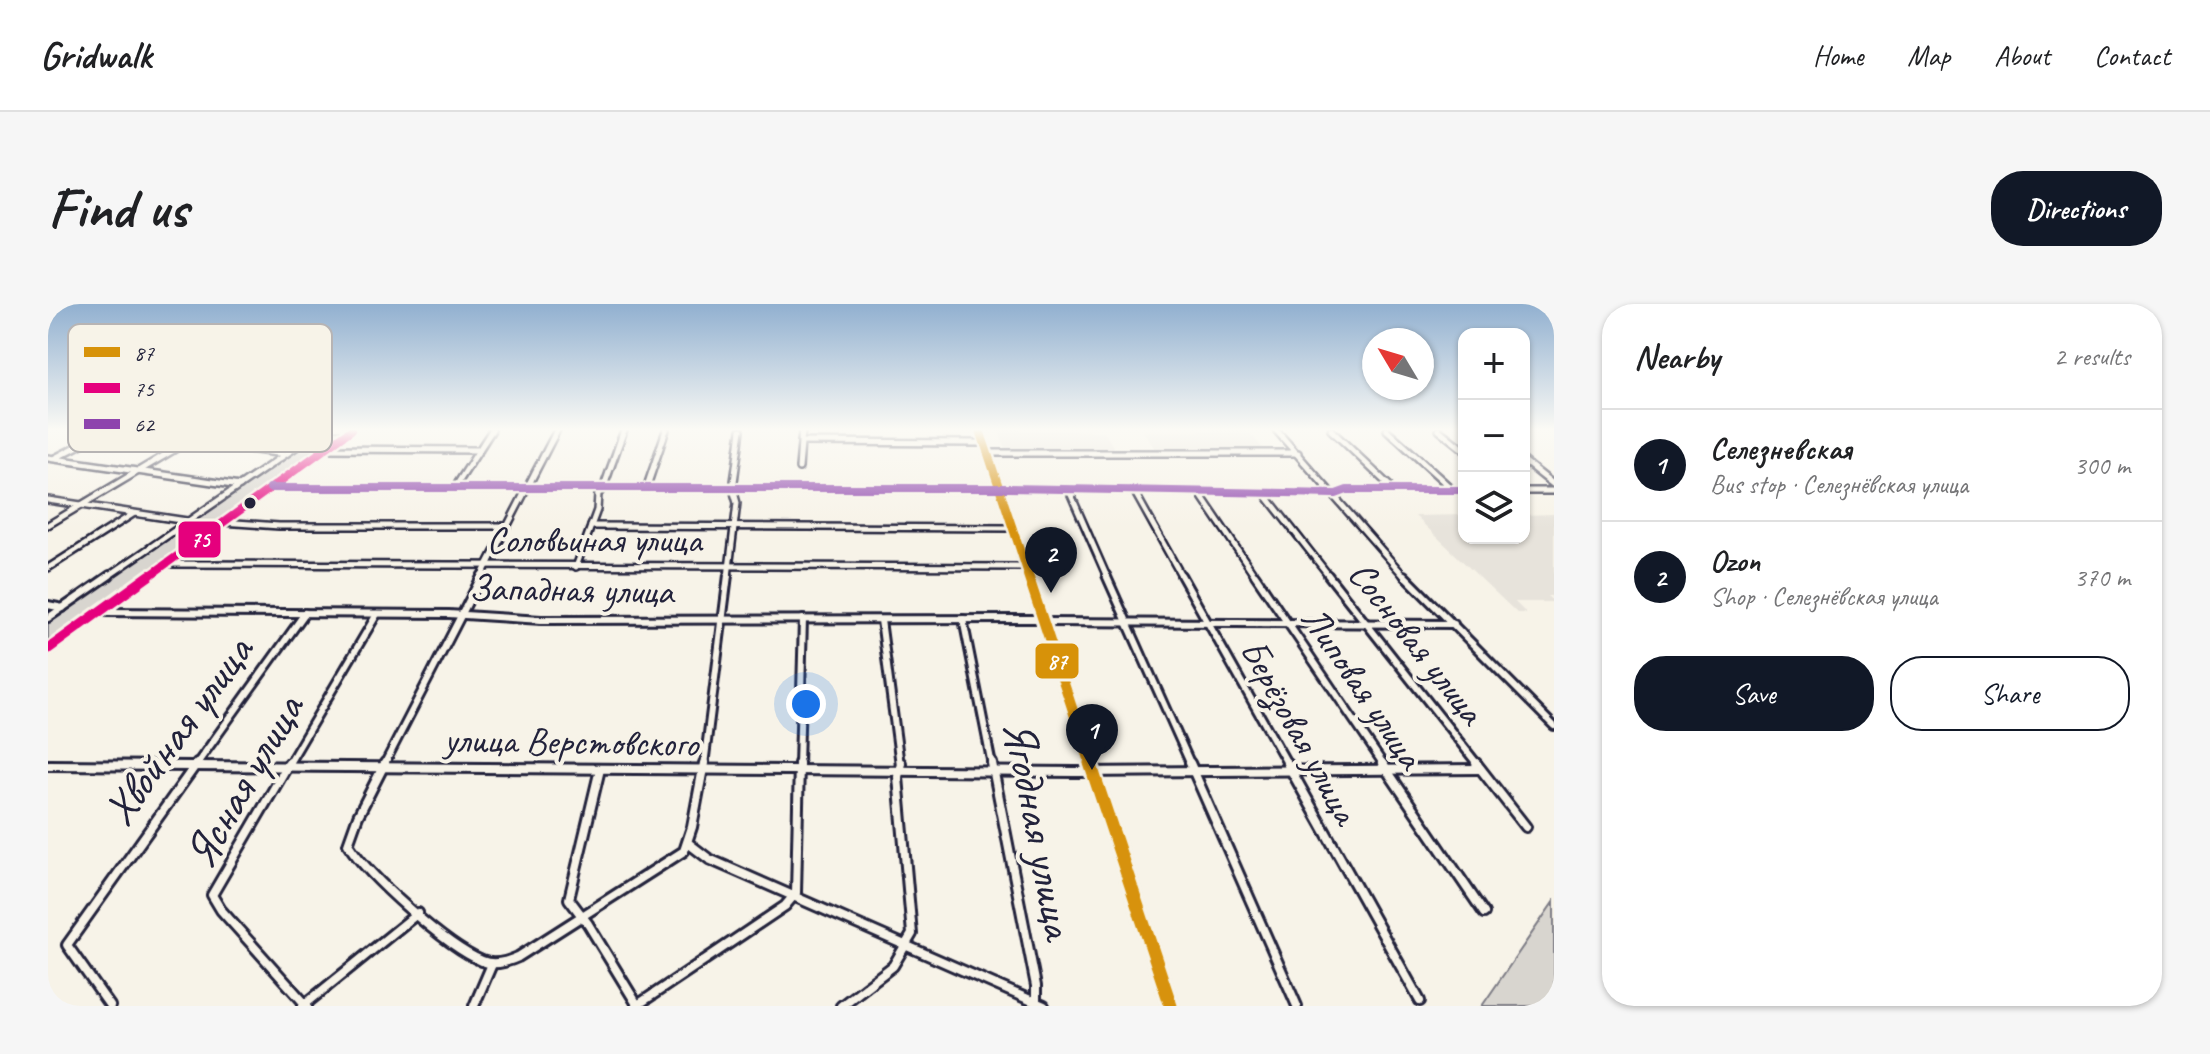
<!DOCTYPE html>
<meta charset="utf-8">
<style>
body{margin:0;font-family:Caveat,sans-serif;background:#f6f6f6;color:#202124}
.controls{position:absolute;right:24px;top:24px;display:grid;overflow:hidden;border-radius:16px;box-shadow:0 2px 6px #0004}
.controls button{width:72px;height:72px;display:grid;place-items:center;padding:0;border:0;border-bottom:2px solid #e0e0e0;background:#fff;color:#202124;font:40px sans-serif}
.compass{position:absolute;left:1314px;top:24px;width:72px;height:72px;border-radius:50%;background:#fff;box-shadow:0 2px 6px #0004;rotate:308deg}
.you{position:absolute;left:758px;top:400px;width:28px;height:28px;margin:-20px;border:6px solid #fff;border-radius:50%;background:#1a73e8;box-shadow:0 0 0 12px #1a73e833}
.badge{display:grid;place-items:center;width:52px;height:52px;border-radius:50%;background:#111827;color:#fff;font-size:26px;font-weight:700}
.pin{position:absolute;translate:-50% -66px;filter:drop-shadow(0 2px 4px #0008)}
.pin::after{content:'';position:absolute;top:42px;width:28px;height:24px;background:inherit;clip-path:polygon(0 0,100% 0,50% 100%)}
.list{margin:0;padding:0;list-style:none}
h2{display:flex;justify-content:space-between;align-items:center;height:104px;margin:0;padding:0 32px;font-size:34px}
h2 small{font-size:26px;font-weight:400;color:#757577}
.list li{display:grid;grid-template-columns:52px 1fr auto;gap:24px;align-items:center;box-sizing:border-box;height:112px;padding:0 32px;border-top:2px solid #e0e0e0}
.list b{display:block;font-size:30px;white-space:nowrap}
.list p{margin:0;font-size:26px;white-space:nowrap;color:#757577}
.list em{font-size:26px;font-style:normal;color:#757577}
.actions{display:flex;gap:16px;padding:24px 32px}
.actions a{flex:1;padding:18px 0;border:2px solid #111827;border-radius:32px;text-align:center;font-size:28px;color:#111827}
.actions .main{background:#111827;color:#fff}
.icon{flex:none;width:44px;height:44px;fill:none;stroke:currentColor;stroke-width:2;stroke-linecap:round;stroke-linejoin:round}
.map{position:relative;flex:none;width:1506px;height:702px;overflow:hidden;border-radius:32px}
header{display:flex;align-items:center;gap:48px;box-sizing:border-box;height:112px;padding:0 40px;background:#fff;border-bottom:2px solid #e0e0e0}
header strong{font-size:38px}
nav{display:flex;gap:44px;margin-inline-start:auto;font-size:28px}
.intro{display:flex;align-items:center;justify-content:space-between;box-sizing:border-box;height:192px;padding:0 48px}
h1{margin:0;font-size:56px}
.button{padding:20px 36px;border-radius:32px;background:#111827;color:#fff;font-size:28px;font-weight:700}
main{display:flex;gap:48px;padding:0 48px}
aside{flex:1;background:#fff;border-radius:32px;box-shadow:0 2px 6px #0004}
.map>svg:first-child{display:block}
.built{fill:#e7e3db}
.green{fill:#d8d5cf;stroke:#7d7c85;stroke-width:2}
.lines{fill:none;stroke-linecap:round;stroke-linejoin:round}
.minor-far2-casing{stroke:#22223b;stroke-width:10}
.minor-far1-casing{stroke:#22223b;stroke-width:12}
.minor-casing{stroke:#22223b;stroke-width:14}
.minor-far2{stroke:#f7f3e8;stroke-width:5}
.minor-far1{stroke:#f7f3e8;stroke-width:6}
.minor{stroke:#f7f3e8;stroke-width:8}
.bus-1-far2-casing{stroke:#f7f3e8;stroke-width:13}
.bus-1-far1-casing{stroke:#f7f3e8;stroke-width:16}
.bus-1-casing{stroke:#f7f3e8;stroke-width:19}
.bus-2-far1-casing{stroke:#f7f3e8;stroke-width:13}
.bus-2-casing{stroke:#f7f3e8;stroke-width:16}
.bus-3-casing{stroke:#f7f3e8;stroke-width:13}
.bus-1-far2{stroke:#d79209;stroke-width:8}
.bus-1-far1{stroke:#d79209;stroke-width:10}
.bus-1{stroke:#d79209;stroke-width:13}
.bus-2-far1{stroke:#e5007d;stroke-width:8}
.bus-2{stroke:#e5007d;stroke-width:10}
.bus-3{stroke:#8e44ad;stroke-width:8}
.bus-dot{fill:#22223b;stroke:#f7f3e8;stroke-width:3}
.labels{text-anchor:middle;stroke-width:8;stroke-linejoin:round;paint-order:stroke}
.street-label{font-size:38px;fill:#22223b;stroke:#f7f3e8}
.near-street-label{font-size:46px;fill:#22223b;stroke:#f7f3e8}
.key{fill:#f7f3e8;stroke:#b7b4b4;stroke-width:2}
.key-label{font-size:22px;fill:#22223b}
.line-badge{stroke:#f7f3e8;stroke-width:3}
.badge-label{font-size:22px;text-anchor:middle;font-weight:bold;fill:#fff}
</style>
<header>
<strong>Gridwalk</strong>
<nav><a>Home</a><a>Map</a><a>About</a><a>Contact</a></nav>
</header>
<div class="intro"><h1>Find us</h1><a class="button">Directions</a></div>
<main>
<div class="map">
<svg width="1506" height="702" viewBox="0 0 1506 702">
<rect width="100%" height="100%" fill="#f7f3e8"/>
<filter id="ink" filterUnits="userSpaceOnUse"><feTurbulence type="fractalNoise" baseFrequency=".0125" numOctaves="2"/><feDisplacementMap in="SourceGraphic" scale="16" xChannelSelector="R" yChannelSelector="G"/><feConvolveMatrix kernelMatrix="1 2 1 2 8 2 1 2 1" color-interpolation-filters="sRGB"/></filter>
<g filter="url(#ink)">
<g class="built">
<path d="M950 126 1056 127 1068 148 958 147Z"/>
<path d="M1095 127H1200L1218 148H1109Z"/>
<path d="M1506 210V292H1499L1506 298H1467L1478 309H1469L1367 212 1416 211V234H1476V211Z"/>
</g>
<g class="green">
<path d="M275 126H298L0 341V315Z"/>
<path d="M1506 597V702H1434Z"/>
</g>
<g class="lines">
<defs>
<g id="minor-far2">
<path d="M54 126 237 150"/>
<path d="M932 126 981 273"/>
<path d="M1228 126 1357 273"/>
<path d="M1283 126 1347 187"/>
<path d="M1339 126 1405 186"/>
<path d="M1391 126 1416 146"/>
<path d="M754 138 937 139"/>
<path d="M188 143 216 126"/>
<path d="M276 145 432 146"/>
<path d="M940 149H1250"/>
<path d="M0 154 192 182"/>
<path d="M7 154 57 128"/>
<path d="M1476 157 1506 181"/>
<path d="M751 164 754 126"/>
<path d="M222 184H961L1288 190 1299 186H1416"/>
<path d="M1020 184 1059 273"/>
<path d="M406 185 444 126"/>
<path d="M598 185 618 126"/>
<path d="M1085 185 1134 273"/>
<path d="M1150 187 1208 273"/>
<path d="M1476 187H1506"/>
<path d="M1216 189 1282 273"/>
<path d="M0 196 139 217"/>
<path d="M174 218 231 222H459"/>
<path d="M0 221 159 126"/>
<path d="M543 222 964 224"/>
<path d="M116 260 977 263"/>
<path d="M528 263 549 206 550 190 555 185 576 126"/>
<path d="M0 264 85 210"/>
<path d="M59 273 273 126"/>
<path d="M100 273 303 126"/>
<path d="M433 273 509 126"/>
<path d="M680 273 689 199 685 185 693 126"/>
</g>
<g id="minor-far1">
<path d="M980 271 1043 461"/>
<path d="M1058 271 1143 461"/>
<path d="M1133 271 1240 461"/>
<path d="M1207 271 1336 461"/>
<path d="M1280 271 1430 461"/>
<path d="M1356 271 1506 422"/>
<path d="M0 301 15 304"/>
<path d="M50 308 401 310 493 316 994 315"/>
<path d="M0 314 62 271"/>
<path d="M915 315 944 461"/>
<path d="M833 316 852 461"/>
<path d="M995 318 1406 320"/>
<path d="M0 345 102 271"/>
<path d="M0 461H27"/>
<path d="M148 461 257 309"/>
<path d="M240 461 329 310"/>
<path d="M336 461 434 271"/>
<path d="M656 461 680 271"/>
<path d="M751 461 755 315"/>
</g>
<g id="minor">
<path d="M241 459 164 591 173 606 259 702"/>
<path d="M337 459 310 512 300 540C321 573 398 642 434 657 446 662 459 658 470 653L636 547 644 523 656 459"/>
<path d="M944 459 988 682V702"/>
<path d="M1042 459 1123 702"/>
<path d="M1142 459 1249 702"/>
<path d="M1239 459 1372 697"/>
<path d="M1334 459 1436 609"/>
<path d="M1428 459 1478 523"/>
<path d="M0 461 1028 468 1432 465"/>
<path d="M552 465 521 595 540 620 590 702"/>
<path d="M640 539 661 555 996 702"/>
<path d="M62 702 19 641 149 459"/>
<path d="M255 702 370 609"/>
<path d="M426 702 444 660"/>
<path d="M588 702 737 602 748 589 751 459"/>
<path d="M793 702 845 662 864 630 850 473 853 459"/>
</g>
</defs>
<use href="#minor-far2" class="minor-far2-casing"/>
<use href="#minor-far1" class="minor-far1-casing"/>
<use href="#minor" class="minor-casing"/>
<use href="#minor-far2" class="minor-far2"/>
<use href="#minor-far1" class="minor-far1"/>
<use href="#minor" class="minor"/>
<defs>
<path id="bus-1-far2" d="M932 126 981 273"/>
<path id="bus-1-far1" d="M980 271 1043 461"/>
<path id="bus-1" d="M1042 459 1123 702"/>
<path id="bus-2-far1" d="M100 273 303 126"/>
<path id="bus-2" d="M0 345 102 271"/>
<path id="bus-3" d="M222 184H961L1288 190 1299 186H1416"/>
</defs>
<use href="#bus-1-far2" class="bus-1-far2-casing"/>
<use href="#bus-1-far1" class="bus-1-far1-casing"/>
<use href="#bus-1" class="bus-1-casing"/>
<use href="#bus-2-far1" class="bus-2-far1-casing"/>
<use href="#bus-2" class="bus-2-casing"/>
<use href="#bus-3" class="bus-3-casing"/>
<use href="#bus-1-far2" class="bus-1-far2"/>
<use href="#bus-1-far1" class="bus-1-far1"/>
<use href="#bus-1" class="bus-1"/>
<use href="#bus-2-far1" class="bus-2-far1"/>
<use href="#bus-2" class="bus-2"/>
<use href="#bus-3" class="bus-3"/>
</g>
</g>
<linearGradient id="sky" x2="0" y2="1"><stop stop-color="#91b0d0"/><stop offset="0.56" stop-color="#fbfaf5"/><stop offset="1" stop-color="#fbfaf5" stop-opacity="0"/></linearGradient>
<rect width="1506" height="224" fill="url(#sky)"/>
<circle class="bus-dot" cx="202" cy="199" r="7"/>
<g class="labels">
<g class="street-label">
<text x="546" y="248">Соловьиная улица</text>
<text transform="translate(523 285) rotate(1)" y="13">Западная улица</text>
<text transform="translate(1369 338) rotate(52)" y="13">Сосновая улица</text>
<text transform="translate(1315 383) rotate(56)" y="13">Липовая улица</text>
<text transform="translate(1252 427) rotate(61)" y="13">Берёзовая улица</text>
<text transform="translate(523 437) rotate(1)" y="13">улица Верстовского</text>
</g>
<g class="near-street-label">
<text transform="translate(129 426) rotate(-54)" y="16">Хвойная улица</text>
<text transform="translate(195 477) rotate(-60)" y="16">Ясная улица</text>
<text transform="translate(992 525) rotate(79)" y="16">Ягодная улица</text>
</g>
</g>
<rect x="20" y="20" width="264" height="128" rx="12" class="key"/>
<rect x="36" y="43" width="36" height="10" fill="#d79209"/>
<rect x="36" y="79" width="36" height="10" fill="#e5007d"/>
<rect x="36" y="115" width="36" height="10" fill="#8e44ad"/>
<g class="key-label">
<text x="86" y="56">87</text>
<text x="86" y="92">75</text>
<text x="86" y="128">62</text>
</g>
<g class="line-badge">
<rect x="129" y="216" width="45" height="39" rx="8" fill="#e5007d"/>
<rect x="986" y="338" width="46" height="38" rx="8" fill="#d79209"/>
</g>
<g class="badge-label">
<text x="152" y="243">75</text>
<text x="1009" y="365">87</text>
</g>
</svg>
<div class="controls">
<button>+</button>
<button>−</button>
<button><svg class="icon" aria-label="layers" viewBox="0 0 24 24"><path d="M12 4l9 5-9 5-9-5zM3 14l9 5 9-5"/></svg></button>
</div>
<svg class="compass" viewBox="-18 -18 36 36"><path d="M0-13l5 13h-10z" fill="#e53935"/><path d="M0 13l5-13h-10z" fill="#757577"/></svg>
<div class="you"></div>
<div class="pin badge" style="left:1044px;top:466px">1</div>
<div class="pin badge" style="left:1003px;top:289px">2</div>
</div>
<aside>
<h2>Nearby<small>2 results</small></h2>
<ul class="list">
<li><span class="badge">1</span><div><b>Селезневская</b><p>Bus stop · Селезнёвская улица</p></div><em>300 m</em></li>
<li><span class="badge">2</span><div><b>Ozon</b><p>Shop · Селезнёвская улица</p></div><em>370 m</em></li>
</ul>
<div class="actions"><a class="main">Save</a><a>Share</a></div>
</aside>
</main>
